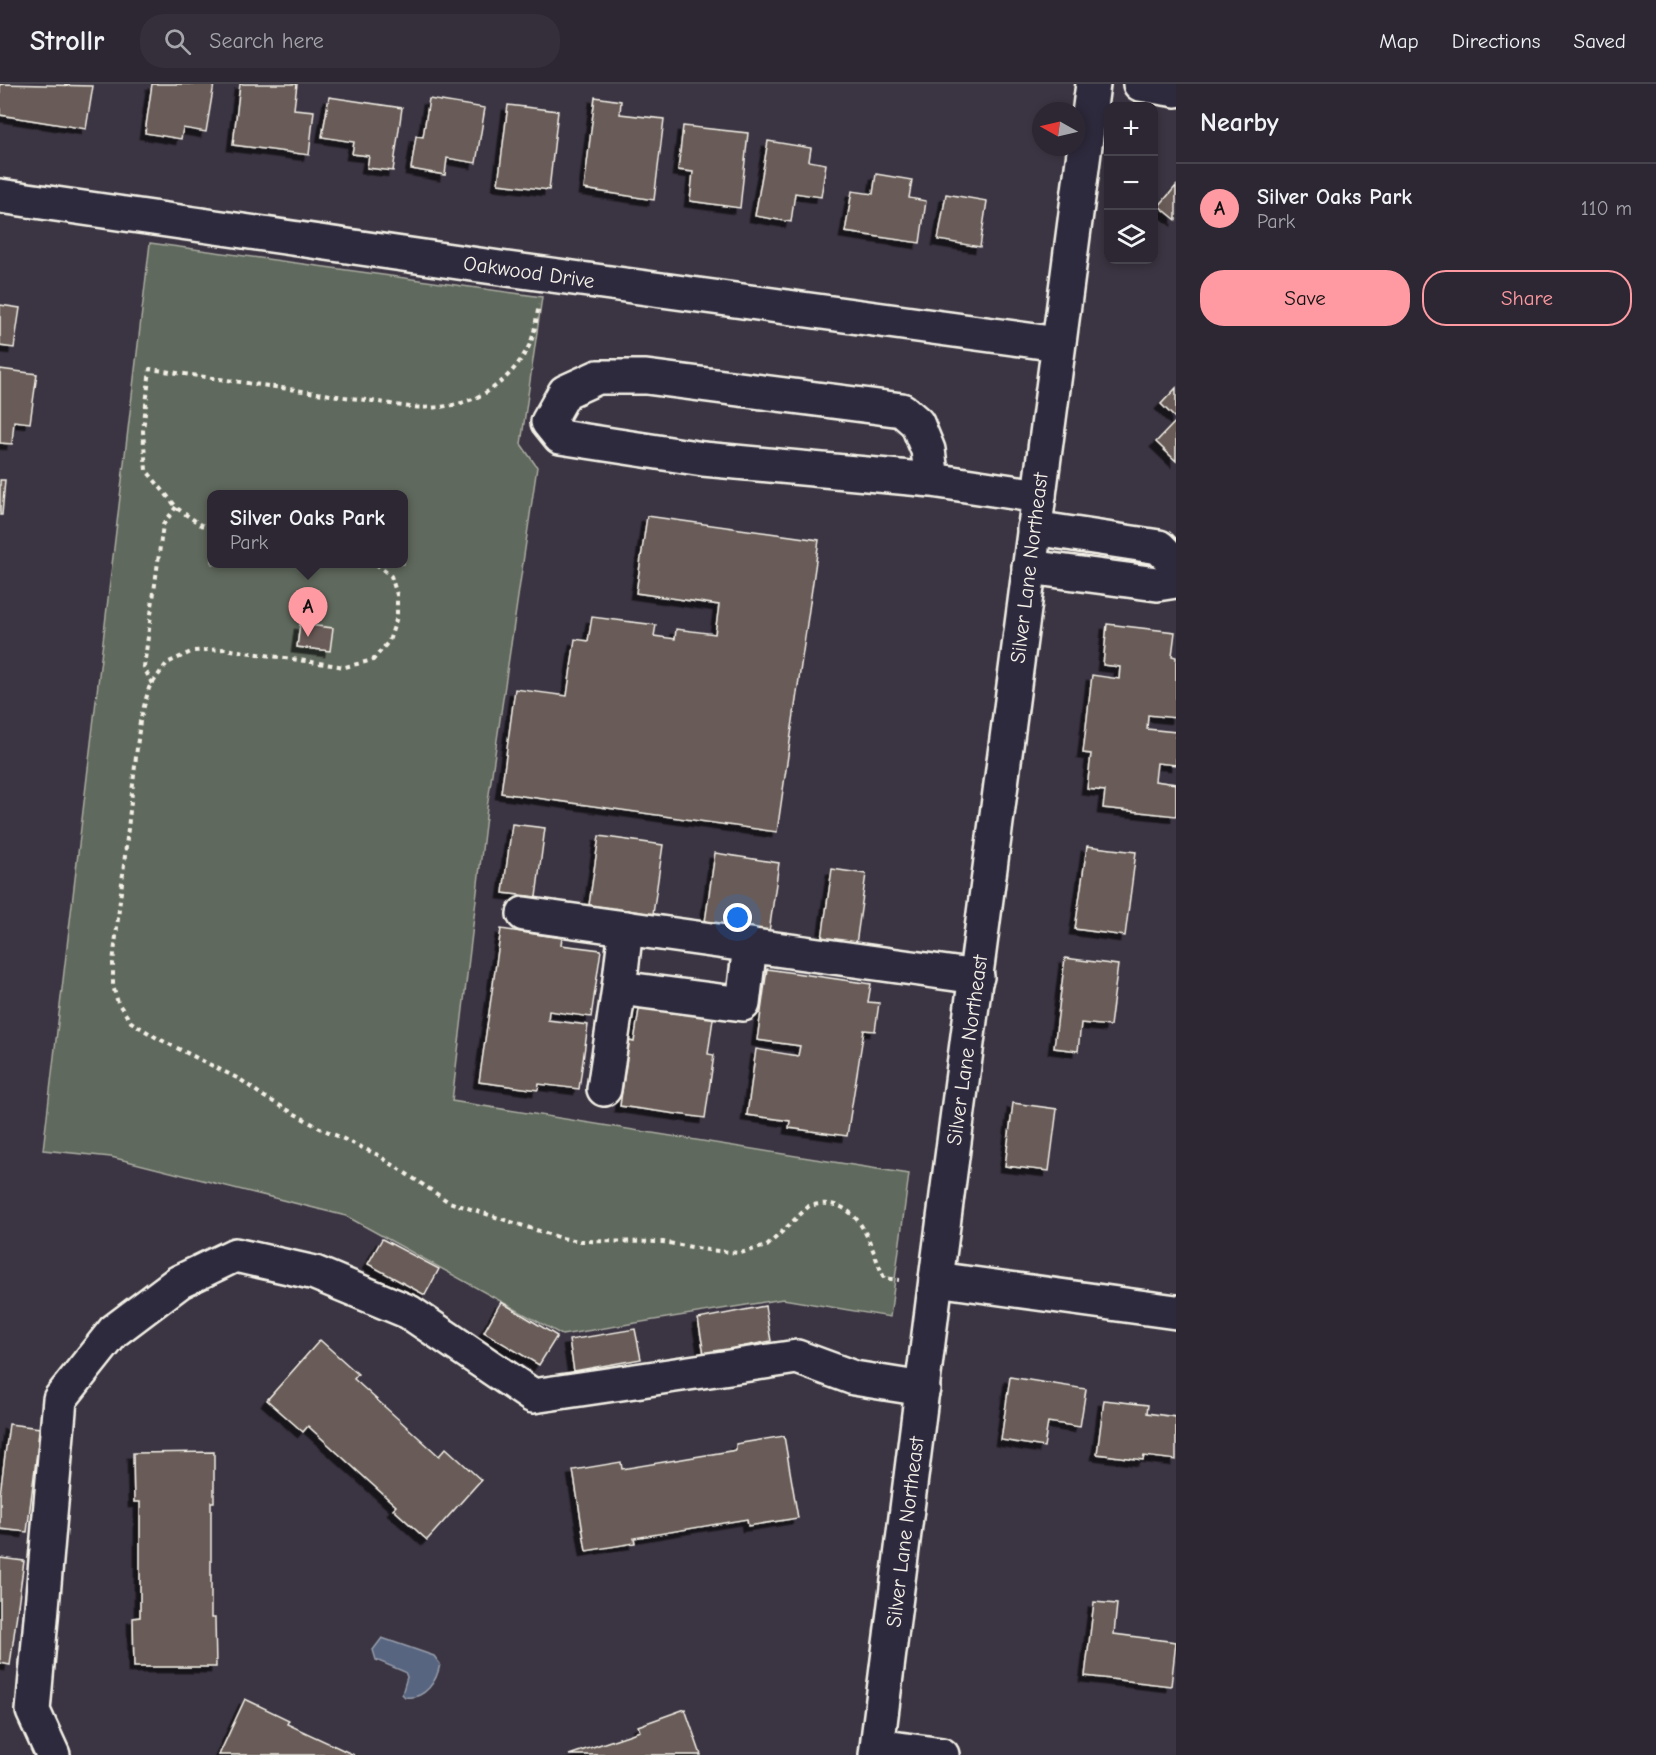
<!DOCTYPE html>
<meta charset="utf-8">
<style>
body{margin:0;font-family:"Comic Neue",sans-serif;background:#342f3a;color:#f1f3f6}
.controls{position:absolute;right:18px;top:18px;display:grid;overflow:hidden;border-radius:12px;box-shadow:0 3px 9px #0003}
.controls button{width:54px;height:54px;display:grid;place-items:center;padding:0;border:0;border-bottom:2px solid #48444d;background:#2c2732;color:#f1f3f6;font:30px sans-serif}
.compass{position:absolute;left:1032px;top:18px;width:54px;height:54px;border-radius:50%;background:#2c2732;box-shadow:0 3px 9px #0003;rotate:278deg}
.you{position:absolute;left:738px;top:834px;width:21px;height:21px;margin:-15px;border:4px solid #fff;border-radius:50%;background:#1a73e8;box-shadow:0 0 0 9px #1a73e833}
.badge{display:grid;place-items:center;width:39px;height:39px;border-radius:50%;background:#ff9aa2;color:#111;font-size:20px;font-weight:700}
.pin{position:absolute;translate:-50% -50px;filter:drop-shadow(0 2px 3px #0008)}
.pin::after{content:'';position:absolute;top:32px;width:21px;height:18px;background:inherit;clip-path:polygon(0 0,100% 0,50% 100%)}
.popup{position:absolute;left:207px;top:406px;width:201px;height:78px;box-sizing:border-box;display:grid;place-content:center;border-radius:12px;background:#2c2732;filter:drop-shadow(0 2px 4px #0005);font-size:20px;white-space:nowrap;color:#a6a5ac}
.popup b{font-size:22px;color:#f1f3f6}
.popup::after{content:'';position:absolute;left:50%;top:100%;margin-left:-12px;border:12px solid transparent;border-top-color:#2c2732}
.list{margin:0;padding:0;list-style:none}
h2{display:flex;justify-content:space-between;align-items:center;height:78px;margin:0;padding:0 24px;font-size:26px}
h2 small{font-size:20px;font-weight:400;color:#a6a5ac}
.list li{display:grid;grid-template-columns:39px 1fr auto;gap:18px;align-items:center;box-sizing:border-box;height:90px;padding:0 24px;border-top:2px solid #48444d}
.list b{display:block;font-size:22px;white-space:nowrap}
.list p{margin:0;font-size:20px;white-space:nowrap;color:#a6a5ac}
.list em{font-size:20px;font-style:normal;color:#a6a5ac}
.actions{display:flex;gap:12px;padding:18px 24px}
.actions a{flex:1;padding:14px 0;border:2px solid #ff9aa2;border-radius:24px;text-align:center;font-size:21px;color:#ff9aa2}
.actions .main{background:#ff9aa2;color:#111}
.icon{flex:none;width:33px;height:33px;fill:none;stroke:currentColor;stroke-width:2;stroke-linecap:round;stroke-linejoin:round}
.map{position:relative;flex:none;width:1176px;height:1671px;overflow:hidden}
header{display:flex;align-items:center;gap:36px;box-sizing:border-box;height:84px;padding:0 30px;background:#2c2732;border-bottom:2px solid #48444d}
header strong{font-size:28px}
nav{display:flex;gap:33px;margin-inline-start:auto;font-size:21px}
.search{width:420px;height:54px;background:#342f3a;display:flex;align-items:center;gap:15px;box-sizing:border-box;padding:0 21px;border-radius:24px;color:#a6a5ac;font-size:22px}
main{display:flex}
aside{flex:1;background:#2c2732}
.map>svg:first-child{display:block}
.green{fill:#60695d;stroke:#aaada2;stroke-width:1.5;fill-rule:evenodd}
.water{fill:#586581;stroke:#969daa;stroke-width:1.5}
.building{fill:#695c58;stroke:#f4f1e8;stroke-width:1.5;filter:url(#shadow)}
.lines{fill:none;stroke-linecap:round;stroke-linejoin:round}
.minor-casing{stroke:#f4f1e8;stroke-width:38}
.path{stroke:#f4f1e8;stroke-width:4;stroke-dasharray:4.5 4.5;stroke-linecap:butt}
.minor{stroke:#2f2a3d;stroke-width:33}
.labels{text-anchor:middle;stroke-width:5;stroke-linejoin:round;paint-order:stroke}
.street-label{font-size:21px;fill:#f4f1e8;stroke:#2f2a3d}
</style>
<header>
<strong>Strollr</strong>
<div class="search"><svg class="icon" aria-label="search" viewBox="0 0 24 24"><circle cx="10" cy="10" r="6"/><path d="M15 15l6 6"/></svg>Search here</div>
<nav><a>Map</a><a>Directions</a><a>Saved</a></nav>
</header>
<main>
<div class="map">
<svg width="1176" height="1671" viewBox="0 0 1176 1671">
<defs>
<filter id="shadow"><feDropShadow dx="-5.5" dy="5.5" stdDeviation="0" flood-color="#0009"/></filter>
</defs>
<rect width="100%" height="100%" fill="#3b3442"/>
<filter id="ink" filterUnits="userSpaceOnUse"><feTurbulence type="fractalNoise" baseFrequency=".0167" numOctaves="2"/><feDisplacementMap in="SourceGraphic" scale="12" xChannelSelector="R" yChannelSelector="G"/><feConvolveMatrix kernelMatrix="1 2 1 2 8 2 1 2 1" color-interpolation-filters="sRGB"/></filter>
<g filter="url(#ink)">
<path class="green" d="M150 159 542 213 521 360 537 383 487 724 452 1017 909 1090 890 1233 783 1215 562 1251 346 1132 111 1073 43 1066ZM212 410H404V480H212Z"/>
<path class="water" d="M382 1554 434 1572 440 1580C437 1597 425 1616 405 1613L402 1610 407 1593 405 1588 376 1576 373 1566Z"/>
<g class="building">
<path d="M0 0 93 2 86 45 0 31Z"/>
<path d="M152 0H214L206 48 183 44 181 55 145 49Z"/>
<path d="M240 0H297L294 25 314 27 309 71 233 61Z"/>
<path d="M329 13 402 24 393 87 367 84 369 72 352 70 354 58 322 53Z"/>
<path d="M595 13 621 17 620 30 664 35 654 116 584 105Z"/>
<path d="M429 15 485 24 476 79 447 74 445 91 411 85 416 52 423 53Z"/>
<path d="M508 21 558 27 549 106 498 100Z"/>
<path d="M683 42 748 49 740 124 690 117 693 88 678 86Z"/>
<path d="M768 57 811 64 809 77 826 80 821 113 795 109 791 138 755 132Z"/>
<path d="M876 90 912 96 909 114 926 117 920 159 845 148 852 107 873 110Z"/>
<path d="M1176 102V136L1159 122Z"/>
<path d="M946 110 987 117 980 163 938 156Z"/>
<path d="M0 221 20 224 14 264 0 262Z"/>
<path d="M0 285 37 290 30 339 14 337 12 360 0 359Z"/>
<path d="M1176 304V335L1161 320Z"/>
<path d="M1176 337V377L1156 358Z"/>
<path d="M0 396H5L2 431H0Z"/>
<path d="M647 432 819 456 777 748 501 709 515 605 567 612 575 555 588 557 592 533 656 541 654 552 675 555 676 545 715 550 719 521 636 509Z"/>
<path d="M300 540 333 544 330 567 297 563Z"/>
<path d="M1107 540 1175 548 1172 572 1176 573V634L1148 631 1147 645 1176 648V681L1157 679 1155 697 1176 700V732L1103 724 1105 707 1087 705 1091 670 1083 669 1092 591 1119 595 1120 583 1103 581Z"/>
<path d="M512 740 545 744 536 813 503 809Z"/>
<path d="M599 752 663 761 653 830 589 821Z"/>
<path d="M1087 762 1136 768 1125 852 1075 845Z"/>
<path d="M715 769 779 779 769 848 705 838Z"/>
<path d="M832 785 866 790 856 860 822 855Z"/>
<path d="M501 845 562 854 561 861 601 866 591 933 549 927 548 936 588 941 579 1005 539 1000 538 1006 479 998Z"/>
<path d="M1065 874 1118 881 1110 942 1081 939 1078 967 1054 964Z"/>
<path d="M767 885 871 900 868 918 879 919 875 947 864 946 847 1052 789 1044 790 1037 747 1031 756 965 798 972 800 962 757 956Z"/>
<path d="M640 919 714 928 708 970 714 971 705 1034 620 1022 629 957 634 958Z"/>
<path d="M1013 1019 1057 1025 1049 1087 1005 1082Z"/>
<path d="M382 1155 439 1185 425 1211 368 1180Z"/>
<path d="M501 1218 557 1252 539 1281 484 1248Z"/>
<path d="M765 1222 771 1257 704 1270 698 1235Z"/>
<path d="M635 1245 641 1275 574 1287 569 1256Z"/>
<path d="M320 1256 358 1290 354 1295 439 1372 446 1364 481 1396 427 1456 393 1425 396 1422 308 1342 303 1348 267 1316Z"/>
<path d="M1010 1293 1086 1305 1080 1343 1048 1338 1044 1363 1001 1356Z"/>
<path d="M1104 1316 1148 1321 1147 1329 1176 1333V1376L1144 1372 1143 1376 1097 1370Z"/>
<path d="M9 1340 40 1344 27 1448 0 1445V1410Z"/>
<path d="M784 1352 798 1434 748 1442 747 1435 634 1454 635 1459 586 1467 573 1386 621 1378 622 1385 736 1366V1360Z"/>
<path d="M214 1368V1418H211V1534H215L216 1583H134L133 1534 140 1533V1418H134L133 1369Z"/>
<path d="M0 1474 24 1477 10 1581 0 1579Z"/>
<path d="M1094 1518 1117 1520 1114 1550 1176 1558 1171 1602 1085 1592Z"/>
<path d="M245 1615 289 1636 287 1640 354 1671H219Z"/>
<path d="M685 1625 701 1671H569L640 1647 638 1642Z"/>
</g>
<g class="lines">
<defs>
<g id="minor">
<path d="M1140 0 1176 6"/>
<path d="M0 112 500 184 1058 260"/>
<path d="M932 396 928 366 917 339 902 326 646 293H598L565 308 548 338 560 353 703 375 932 396 1039 412"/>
<path d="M1034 444 1159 463 1174 478 1176 482"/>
<path d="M1029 483 1157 500 1176 497"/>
<path d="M524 830 977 893"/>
<path d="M626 844 619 904 743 920 750 861"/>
<path d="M604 1005 619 904"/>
<path d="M936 1195 1176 1228"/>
<path d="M878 1662 942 1671"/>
<path d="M53 1671 33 1627 60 1315 114 1247 179 1198 235 1171 315 1189 409 1228 533 1312 797 1273 854 1294 923 1305"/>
<path d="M876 1671 936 1195 1093 0"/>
</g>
</defs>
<use href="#minor" class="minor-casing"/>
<g class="path">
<path d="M212 444 201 441 178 425 146 386 143 347 150 285 386 319C444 332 499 319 529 262 535 250 536 235 539 221"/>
<path d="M376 480 391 492 397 511V533L389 557 373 576 345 583 225 565 193 567 167 579 149 604 140 637 113 879V902L118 919 131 938 157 954 241 996 263 1012 318 1043 378 1071 449 1118 561 1154 581 1157 663 1158 708 1166 740 1169 767 1162 809 1122C860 1109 868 1157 884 1194L899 1196"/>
<path d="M152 600 144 583 161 455 163 441 176 423"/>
</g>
<use href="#minor" class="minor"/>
</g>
</g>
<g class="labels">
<g class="street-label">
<text transform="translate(529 188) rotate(8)" y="7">Oakwood Drive</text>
<text transform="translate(1029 484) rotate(-83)" y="7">Silver Lane Northeast</text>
<text transform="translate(967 966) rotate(-82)" y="7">Silver Lane Northeast</text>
<text transform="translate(905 1448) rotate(-83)" y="7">Silver Lane Northeast</text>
</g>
</g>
</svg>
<div class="controls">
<button>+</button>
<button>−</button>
<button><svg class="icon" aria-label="layers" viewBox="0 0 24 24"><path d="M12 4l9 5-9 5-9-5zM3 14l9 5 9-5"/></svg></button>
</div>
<svg class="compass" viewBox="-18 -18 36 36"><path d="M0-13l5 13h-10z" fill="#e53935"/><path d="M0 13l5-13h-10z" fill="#a6a5ac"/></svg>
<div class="you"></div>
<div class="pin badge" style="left:308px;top:553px">A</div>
<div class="popup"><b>Silver Oaks Park</b>Park</div>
</div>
<aside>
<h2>Nearby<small></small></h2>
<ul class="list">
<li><span class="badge">A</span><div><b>Silver Oaks Park</b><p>Park</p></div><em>110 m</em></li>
</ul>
<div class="actions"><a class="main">Save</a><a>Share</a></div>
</aside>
</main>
